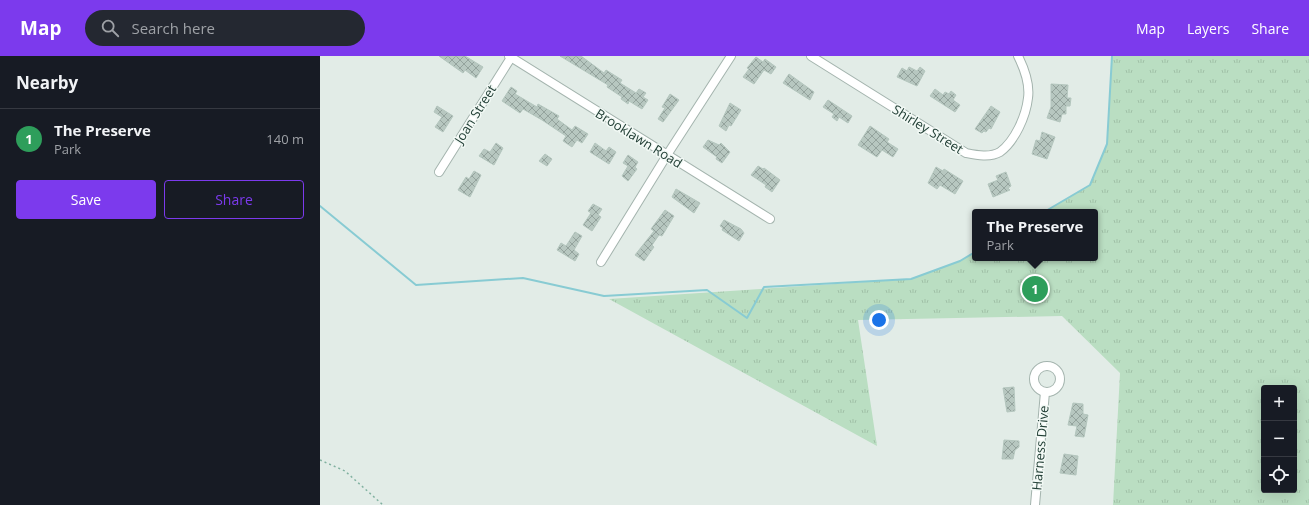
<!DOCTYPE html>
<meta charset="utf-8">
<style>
body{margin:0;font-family:"Open Sans",sans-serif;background:#242831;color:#f1f3f6}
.controls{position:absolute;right:12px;bottom:12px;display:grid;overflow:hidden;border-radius:4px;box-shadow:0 4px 16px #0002}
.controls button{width:36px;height:36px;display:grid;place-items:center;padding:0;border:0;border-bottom:1px solid #363941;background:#171b24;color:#f1f3f6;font:20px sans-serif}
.you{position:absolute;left:559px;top:264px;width:14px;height:14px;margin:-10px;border:3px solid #fff;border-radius:50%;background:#1a73e8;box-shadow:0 0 0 6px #1a73e833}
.badge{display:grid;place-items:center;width:26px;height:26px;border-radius:50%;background:#7c3aed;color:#fff;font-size:13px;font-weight:700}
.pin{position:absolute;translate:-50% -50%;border:2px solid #fff;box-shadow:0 1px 4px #0006}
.popup{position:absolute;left:652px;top:153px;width:126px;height:52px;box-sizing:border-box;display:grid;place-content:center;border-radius:4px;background:#171b24;filter:drop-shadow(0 1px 3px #0005);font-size:13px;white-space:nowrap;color:#9ea1a6}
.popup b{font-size:15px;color:#f1f3f6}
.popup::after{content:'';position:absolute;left:50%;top:100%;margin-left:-8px;border:8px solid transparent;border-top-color:#171b24}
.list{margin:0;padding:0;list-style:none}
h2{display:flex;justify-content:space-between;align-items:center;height:52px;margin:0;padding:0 16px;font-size:17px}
h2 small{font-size:13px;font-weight:400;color:#9ea1a6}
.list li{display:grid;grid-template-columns:26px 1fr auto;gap:12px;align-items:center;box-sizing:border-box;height:60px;padding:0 16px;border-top:1px solid #363941}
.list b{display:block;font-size:15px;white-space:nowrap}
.list p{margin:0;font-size:13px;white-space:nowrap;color:#9ea1a6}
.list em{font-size:13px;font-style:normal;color:#9ea1a6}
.actions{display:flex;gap:8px;padding:12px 16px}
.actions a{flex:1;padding:9px 0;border:1px solid #7c3aed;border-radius:4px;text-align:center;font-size:14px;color:#7c3aed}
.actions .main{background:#7c3aed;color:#fff}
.icon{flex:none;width:22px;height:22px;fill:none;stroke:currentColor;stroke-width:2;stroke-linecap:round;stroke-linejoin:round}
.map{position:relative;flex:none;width:989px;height:449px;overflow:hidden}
header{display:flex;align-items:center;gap:24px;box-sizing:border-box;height:56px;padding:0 20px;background:#7c3aed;color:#fff}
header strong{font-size:19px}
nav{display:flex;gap:22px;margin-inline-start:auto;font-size:14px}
.search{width:280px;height:36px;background:#242831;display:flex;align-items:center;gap:10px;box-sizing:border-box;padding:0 14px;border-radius:22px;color:#9ea1a6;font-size:15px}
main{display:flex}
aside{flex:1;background:#171b24}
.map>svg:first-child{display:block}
.grass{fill:url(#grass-tufts);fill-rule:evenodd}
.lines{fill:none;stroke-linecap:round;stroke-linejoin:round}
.stream{stroke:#88cbd3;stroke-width:2}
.building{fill:url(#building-cross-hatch);stroke:#b4c6be}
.street-casing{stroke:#a4b4ae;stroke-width:10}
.path{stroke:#81b1a0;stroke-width:1.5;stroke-dasharray:2 3;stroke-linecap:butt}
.street{stroke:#fff;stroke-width:8}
.labels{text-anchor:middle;stroke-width:3;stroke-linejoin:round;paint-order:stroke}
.street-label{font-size:13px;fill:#213e35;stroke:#f2f9f5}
</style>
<header>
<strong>Map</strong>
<div class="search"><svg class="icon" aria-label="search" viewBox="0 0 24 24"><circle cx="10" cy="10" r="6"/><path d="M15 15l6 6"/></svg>Search here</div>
<nav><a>Map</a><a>Layers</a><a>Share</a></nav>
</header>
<main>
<aside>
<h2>Nearby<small></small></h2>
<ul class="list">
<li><span class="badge" style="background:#2e9e5b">1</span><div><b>The Preserve</b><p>Park</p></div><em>140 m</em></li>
</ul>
<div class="actions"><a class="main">Save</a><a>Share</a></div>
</aside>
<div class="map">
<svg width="989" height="449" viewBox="0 0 989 449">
<defs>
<pattern id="grass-tufts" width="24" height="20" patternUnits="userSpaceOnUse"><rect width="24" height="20" fill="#badec2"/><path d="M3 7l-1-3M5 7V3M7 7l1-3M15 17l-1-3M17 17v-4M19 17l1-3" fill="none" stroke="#a0c0a7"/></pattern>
<pattern id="building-cross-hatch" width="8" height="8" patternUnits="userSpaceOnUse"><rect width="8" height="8" fill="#b7c7c0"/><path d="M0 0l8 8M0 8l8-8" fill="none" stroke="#94a39d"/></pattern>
</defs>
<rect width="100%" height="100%" fill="#e2ece7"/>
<path class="grass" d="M792 0H989V449H793L800 317 742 260 538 264 557 390 289 243 591 223 640 205 655 196V202H775V156H724L770 129 787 88ZM944 332H974V434H944Z"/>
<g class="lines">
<g class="stream">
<path d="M0 150 96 229 203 222 284 240 387 234 427 262 444 231 591 223 640 205 655 196"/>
<path d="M724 156 770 129 787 88 792 0"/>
</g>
</g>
<g class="building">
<path d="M119 0H145L163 11 156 22 145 14 143 17Z"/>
<path d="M240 0H261L284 17 286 14 302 24 300 27 316 37 319 33 326 37 323 41 328 44 322 53 309 45 308 48 301 43 302 41 287 31 288 29Z"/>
<path d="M436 1 443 6 445 3 456 11 451 18 444 14 434 28 423 21 429 13 427 12Z"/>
<path d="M589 11 597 15 600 11 605 15 597 30 577 21 582 12 587 15Z"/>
<path d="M469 18 494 36 490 44 463 27Z"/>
<path d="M731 28 748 29 747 42H751L750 50H746V58H742L740 66 727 62 731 51Z"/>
<path d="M191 31 197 35 195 38 217 51 218 48 239 60 237 63 252 74 255 70 268 78 262 87 257 84 252 91 243 85 246 80 222 64 203 53 200 57 182 45Z"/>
<path d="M615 33 623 39 625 36 629 38 631 35 636 39 633 44 640 49 635 56 610 40Z"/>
<path d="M350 38 359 44 343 66 338 63 345 52 342 51Z"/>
<path d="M508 44 532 60 528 67 519 61 517 65 512 61 514 58 503 51Z"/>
<path d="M410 47 421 54 411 70 409 69 406 75 399 70Z"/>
<path d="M117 50 133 60 123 76 115 71 122 61 114 56Z"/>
<path d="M671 50 680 56 671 73 669 72 666 76 664 75 662 77 655 73Z"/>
<path d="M550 70 569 83 567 86 578 93 573 101 562 94 557 101 538 89Z"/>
<path d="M722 76 735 81 727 103 712 98 716 84 720 85Z"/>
<path d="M388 84 399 89 401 87 410 96 402 107 396 103 397 101 383 91Z"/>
<path d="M176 87 183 92 174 109 159 100 164 93 170 96Z"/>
<path d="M275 87 286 95 289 91 296 96 289 108 270 96Z"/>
<path d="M225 98 232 103 227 110 219 105Z"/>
<path d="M308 99 318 106 315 111 317 113 308 125 302 120 308 110 303 107Z"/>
<path d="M438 110 443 113 444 112 460 124 452 136 445 131 446 129 431 119Z"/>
<path d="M616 111 623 115 624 113 643 125 635 138 620 129 617 133 608 127Z"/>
<path d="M154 115 161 119 150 141 138 134 146 121 149 123Z"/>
<path d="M686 116 691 130 688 132 690 134 673 141 668 128 678 124 676 120Z"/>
<path d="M356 133 380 147 374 157 352 141Z"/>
<path d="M273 148 282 153 278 159 281 161 272 175 263 169 271 157 268 155Z"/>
<path d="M345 154 354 160 342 180 339 179 332 189 334 191 324 205 315 199 334 175 331 173Z"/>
<path d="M404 164 421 173 424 177 419 185 402 174 403 172 400 170Z"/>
<path d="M255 176 262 180 254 194 259 198 255 205 237 194 241 187 246 190Z"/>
<path d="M694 331 695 355 687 356 683 332Z"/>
<path d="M753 347 763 348V358L768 359 764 381 755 380 757 370 748 369Z"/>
<path d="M684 384 699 385V391L695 394 693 403H682Z"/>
<path d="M744 398 758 400 756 419 740 417Z"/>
</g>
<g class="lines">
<defs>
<g id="street">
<path d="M189 0 450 163"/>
<path d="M491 0 646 97C656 99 670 102 680 96 695 85 706 60 708 42 710 28 704 12 698 0"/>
<path d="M119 116 192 0"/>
<path d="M281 206 347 99 411 0"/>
<circle cx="727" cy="323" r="13"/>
<path d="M715 449 725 336"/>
</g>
</defs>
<use href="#street" class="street-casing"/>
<path class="path" d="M0 404 25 415 63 449"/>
<use href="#street" class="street"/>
</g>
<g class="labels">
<g class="street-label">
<text transform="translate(155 58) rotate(-58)" y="5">Joan Street</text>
<text transform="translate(608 73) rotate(32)" y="5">Shirley Street</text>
<text transform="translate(319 82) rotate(32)" y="5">Brooklawn Road</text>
<text transform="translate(720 392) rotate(-85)" y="5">Harness Drive</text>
</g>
</g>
</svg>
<div class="controls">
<button>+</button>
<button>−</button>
<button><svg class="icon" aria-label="locate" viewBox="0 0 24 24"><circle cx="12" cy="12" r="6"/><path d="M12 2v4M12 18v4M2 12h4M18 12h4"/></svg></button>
</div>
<div class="you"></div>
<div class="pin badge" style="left:715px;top:233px;background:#2e9e5b">1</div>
<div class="popup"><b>The Preserve</b>Park</div>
</div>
</main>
